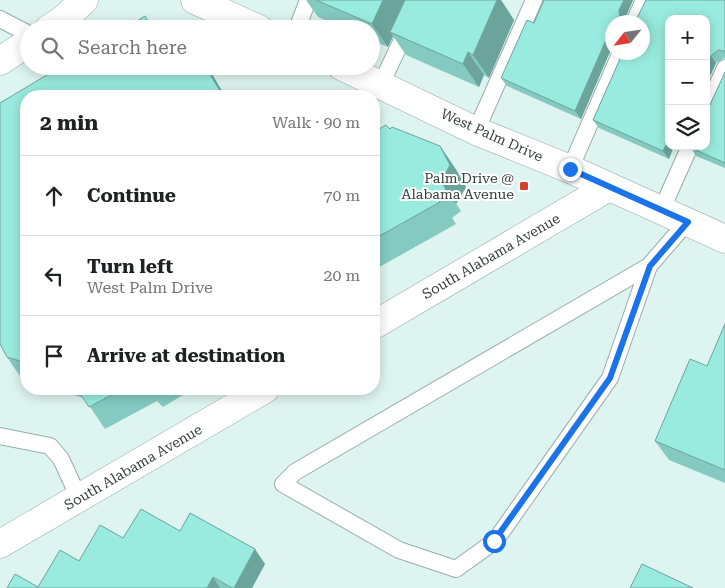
<!DOCTYPE html>
<meta charset="utf-8">
<style>
body{margin:0;font-family:"Roboto Serif",serif;background:#f2f2f2;color:#202124}
.controls{position:absolute;right:15px;top:15px;display:grid;overflow:hidden;border-radius:10px;box-shadow:0 2px 12px #0003}
.controls button{width:45px;height:45px;display:grid;place-items:center;padding:0;border:0;border-bottom:1px solid #e0e0e0;background:#fff;color:#202124;font:25px sans-serif}
.compass{position:absolute;left:605px;top:15px;width:45px;height:45px;border-radius:50%;background:#fff;box-shadow:0 2px 12px #0003;rotate:240deg}
.stop{position:absolute;width:15px;height:15px;margin:-11px;border:4px solid #1a73e8;border-radius:50%;background:#fff}
.stop.end{background:#1a73e8;border-color:#fff;box-shadow:0 1px 5px #0008}
.list{margin:0;padding:0;list-style:none}
h2{display:flex;justify-content:space-between;align-items:center;height:65px;margin:0;padding:0 20px;font-size:21px}
h2 small{font-size:16px;font-weight:400;color:#757577}
.list li{display:grid;grid-template-columns:32px 1fr auto;gap:15px;align-items:center;box-sizing:border-box;height:80px;padding:0 20px;border-top:1px solid #e0e0e0}
.list b{display:block;font-size:19px;white-space:nowrap}
.list p{margin:0;font-size:16px;white-space:nowrap;color:#757577}
.list em{font-size:16px;font-style:normal;color:#757577}
.icon{flex:none;width:28px;height:28px;fill:none;stroke:currentColor;stroke-width:2;stroke-linecap:round;stroke-linejoin:round}
.map{position:relative;flex:none;width:725px;height:588px;overflow:hidden}
.search{position:absolute;background:#fff;box-shadow:0 2px 12px #0003;left:20px;top:20px;width:360px;height:55px;display:flex;align-items:center;gap:12px;box-sizing:border-box;padding:0 18px;border-radius:28px;color:#757577;font-size:19px}
.panel{position:absolute;background:#fff;box-shadow:0 2px 12px #0003;left:20px;top:90px;width:360px;height:305px;border-radius:20px}
.map>svg:first-child{display:block}
.lines{fill:none;stroke-linecap:round;stroke-linejoin:round}
.service-casing{stroke:#98ada9;stroke-width:18}
.minor-casing{stroke:#98ada9;stroke-width:29}
.secondary-casing{stroke:#98ada9;stroke-width:29}
.service{stroke:#fff;stroke-width:16}
.minor{stroke:#fff;stroke-width:28}
.secondary{stroke:#fff;stroke-width:28}
.wall{fill:#84cac0}
.shaded-wall{fill:#6ca49c}
.building{fill:#9aebdf;stroke:#6ca49c}
.route{stroke:#1a73e8;stroke-width:6}
.poi-dot{fill:#cf432b;stroke:#fff;stroke-width:2}
.labels{text-anchor:middle;stroke-width:4;stroke-linejoin:round;paint-order:stroke}
.street-label{font-size:14px;fill:#363f3d;stroke:#fff}
.poi-label{font-size:14px;fill:#363f3d;stroke:#fff;text-anchor:end}
</style>
<div class="map">
<svg width="725" height="588" viewBox="0 0 725 588">
<rect width="100%" height="100%" fill="#def4f0"/>
<g class="lines">
<defs>
<g id="service">
<path d="M0 19 29 34"/>
<path d="M634 22 644 0"/>
<path d="M297 29 308 0"/>
<path d="M381 84 421 0"/>
<path d="M706 110 725 68"/>
<path d="M476 131 534 0"/>
<path d="M570 169 621 52"/>
<path d="M661 211 690 146"/>
<path d="M649 266 610 378 495 541 456 569 399 550 283 484 295 472 649 266 687 222"/>
<path d="M0 436 50 446 61 459 79 498"/>
</g>
<g id="minor">
<path d="M195 0 259 29"/>
<path d="M341 66 476 131 570 169 725 239"/>
<path d="M374 325 609 187"/>
<path d="M0 544 265 389"/>
</g>
<g id="secondary">
<path d="M49 29 64 19 84 0"/>
<path d="M0 61 29 42"/>
</g>
</defs>
<use href="#service" class="service-casing"/>
<use href="#minor" class="minor-casing"/>
<use href="#secondary" class="secondary-casing"/>
<use href="#service" class="service"/>
<use href="#minor" class="minor"/>
<use href="#secondary" class="secondary"/>
</g>
<g class="wall">
<path d="M306 0H501L514 20 489 78 484 75 479 87 406 55 393 36 388 47 371 40V29H346L318 17Z"/>
<path d="M544 0H633L625 18V22H612V47L581 119 507 86 501 78 534 23Z"/>
<path d="M646 0H725V58H724L716 63 706 85V19H669V146H679L678 148 674 146 669 159 599 128 593 120 623 52H642V22H633H635Z"/>
<path d="M62 66H207L225 96H26V380L22 379 7 357 0 344V103Z"/>
<path d="M725 72V168L696 156 691 148Z"/>
<path d="M390 129 440 146 455 168 466 187 456 204 461 211 452 218 456 224 374 270V132Z"/>
<path d="M725 324V483L669 460 655 441 707 366Z"/>
<path d="M54 389H193L163 407 157 401 105 429 84 398Z"/>
<path d="M123 538 265 564 252 588H7L38 587 79 561Z"/>
</g>
<g class="shaded-wall">
<path d="M383 0H410L390 32 393 36 388 47 372 24Z"/>
<path d="M497 0H501L514 20 489 78 473 55Z"/>
<path d="M624 0H633L625 18V22H622L620 20 619 10Z"/>
<path d="M610 36 612 39V47L581 119 575 111 606 40Z"/>
<path d="M468 52 484 75 479 87 463 64Z"/>
<path d="M711 56 716 63 706 85V65Z"/>
<path d="M205 66H207L225 96H223Z"/>
<path d="M669 138V146H674L669 159 663 151Z"/>
<path d="M440 146 455 168 466 187 456 204 461 211 441 182Z"/>
<path d="M255 549 265 564 252 588H234Z"/>
<path d="M213 577 220 588H207Z"/>
</g>
<g class="building">
<path d="M316 0H383L372 24Z"/>
<path d="M405 0H497L473 55 468 52 463 64 390 32Z"/>
<path d="M544 0H624L619 10 620 20 624 22H612V36H610L606 40 575 111 501 78 527 20 534 23Z"/>
<path d="M646 0H725V53L724 51 718 50 711 56 706 65V19H669V139L663 151 593 120 623 52H642V22H633H635Z"/>
<path d="M145 16 153 29H124Z"/>
<path d="M179 24 182 29H170Z"/>
<path d="M62 66H205L223 96H26V363L7 357 0 344V103Z"/>
<path d="M725 72V163L691 148 692 146H706V109L709 107Z"/>
<path d="M386 125 390 129 392 127 440 146 450 165 441 182 446 189 436 196 440 202 374 239V132Z"/>
<path d="M725 324V470L655 441 690 359 707 366Z"/>
<path d="M77 389H123L89 407Z"/>
<path d="M141 509 180 531 190 513 255 549 234 588H232L213 577 207 588H7L15 574 38 587 60 550 79 561 100 525 123 538Z"/>
<path d="M642 564 693 588H630Z"/>
</g>
<g class="lines">
<path class="route" d="M494 541 610 378 650 266 688 222 570 169"/>
</g>
<rect class="poi-dot" x="519" y="181" width="10" height="10" rx="2.5"/>
<g class="labels">
<g class="street-label">
<text transform="translate(492 135) rotate(24)" y="5">West Palm Drive</text>
<text transform="translate(491 256) rotate(-30)" y="5">South Alabama Avenue</text>
<text transform="translate(133 467) rotate(-30)" y="5">South Alabama Avenue</text>
</g>
<g class="poi-label">
<text x="514" y="183">Palm Drive @<tspan x="514" dy="16">Alabama Avenue</tspan></text>
</g>
</g>
</svg>
<div class="controls">
<button>+</button>
<button>−</button>
<button><svg class="icon" aria-label="layers" viewBox="0 0 24 24"><path d="M12 4l9 5-9 5-9-5zM3 14l9 5 9-5"/></svg></button>
</div>
<svg class="compass" viewBox="-18 -18 36 36"><path d="M0-13l5 13h-10z" fill="#e53935"/><path d="M0 13l5-13h-10z" fill="#757577"/></svg>
<div class="stop" style="left:494px;top:541px"></div>
<div class="stop end" style="left:570px;top:169px"></div>
<div class="search"><svg class="icon" aria-label="search" viewBox="0 0 24 24"><circle cx="10" cy="10" r="6"/><path d="M15 15l6 6"/></svg>Search here</div>
<section class="panel">
<h2>2 min<small>Walk · 90 m</small></h2>
<ul class="list">
<li><svg class="icon" aria-label="ahead" viewBox="0 0 24 24"><path d="M12 20V5M6 11l6-6 6 6"/></svg><div><b>Continue</b></div><em>70 m</em></li>
<li><svg class="icon" aria-label="left" viewBox="0 0 24 24"><path d="M17 20v-9H6M10 6l-5 5 5 5"/></svg><div><b>Turn left</b><p>West Palm Drive</p></div><em>20 m</em></li>
<li><svg class="icon" aria-label="arrive" viewBox="0 0 24 24"><path d="M6 21V4h12l-3 4 3 4H6"/></svg><div><b>Arrive at destination</b></div></li>
</ul>
</section>
</div>
